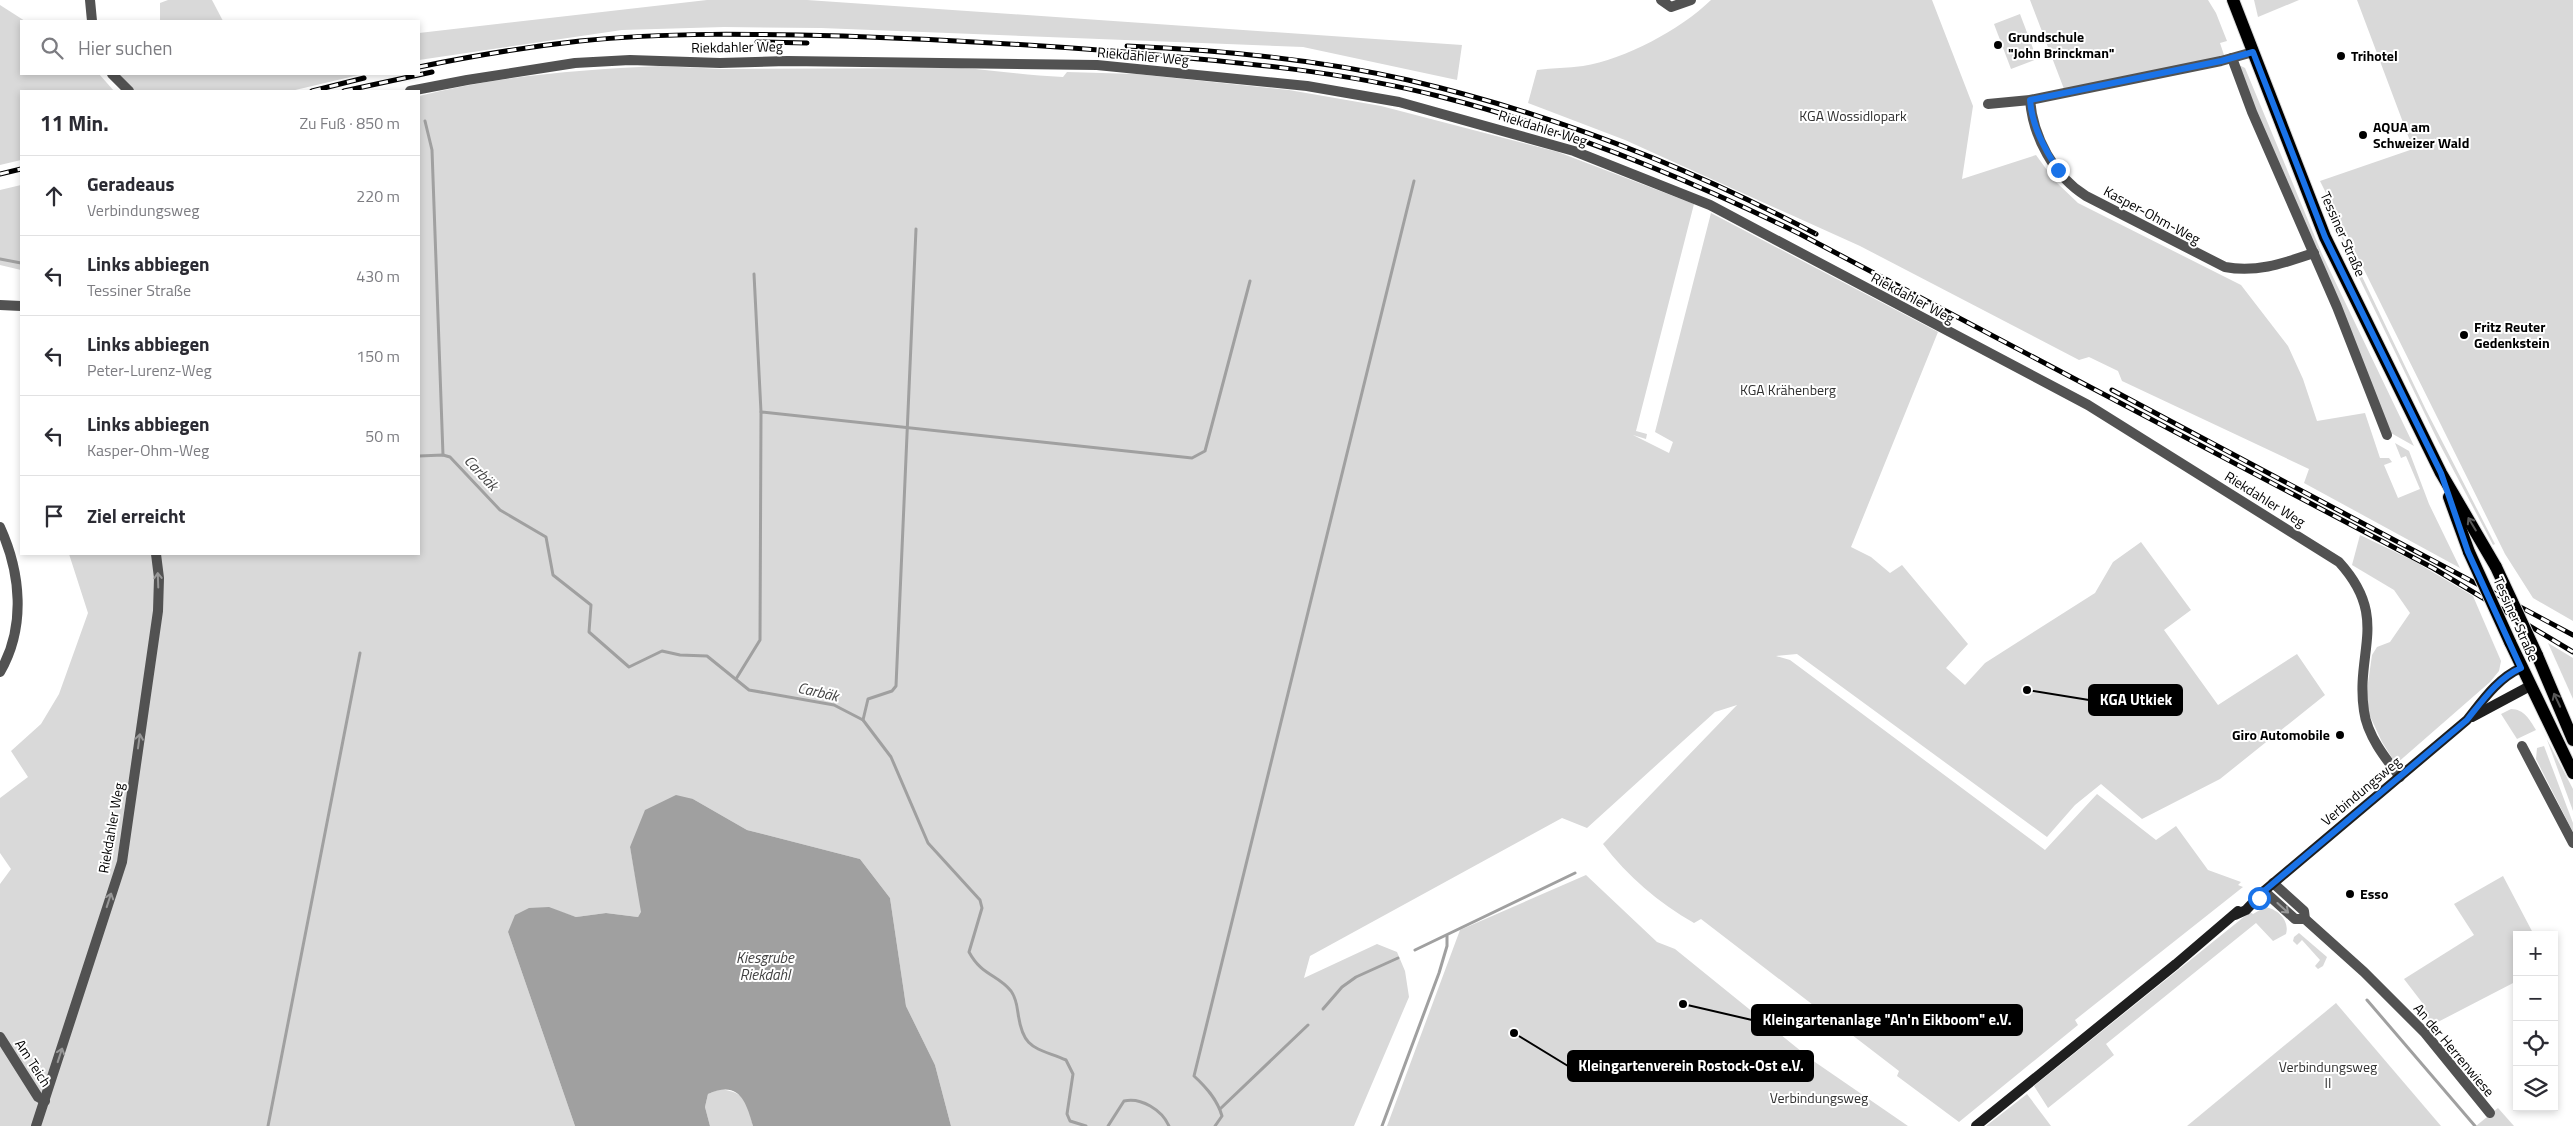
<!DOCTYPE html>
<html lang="de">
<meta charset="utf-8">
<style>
body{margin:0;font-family:"Titillium Web",sans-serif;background:#f7f7f7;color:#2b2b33}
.controls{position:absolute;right:15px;bottom:15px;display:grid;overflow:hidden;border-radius:0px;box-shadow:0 2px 8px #0003}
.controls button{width:45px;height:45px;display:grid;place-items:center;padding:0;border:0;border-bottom:1px solid #e1e1e2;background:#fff;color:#2b2b33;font:25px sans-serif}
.stop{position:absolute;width:15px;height:15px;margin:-11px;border:4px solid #1a73e8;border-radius:50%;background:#fff}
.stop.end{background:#1a73e8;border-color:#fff;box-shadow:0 1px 5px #0008}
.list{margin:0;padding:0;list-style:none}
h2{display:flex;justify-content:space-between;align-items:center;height:65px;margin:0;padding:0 20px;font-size:21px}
h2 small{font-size:16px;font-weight:400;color:#7c7c81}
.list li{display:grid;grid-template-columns:32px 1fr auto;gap:15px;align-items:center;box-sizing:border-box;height:80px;padding:0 20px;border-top:1px solid #e1e1e2}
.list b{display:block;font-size:19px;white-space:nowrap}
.list p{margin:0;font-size:16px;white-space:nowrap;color:#7c7c81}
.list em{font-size:16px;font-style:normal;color:#7c7c81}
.icon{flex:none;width:28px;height:28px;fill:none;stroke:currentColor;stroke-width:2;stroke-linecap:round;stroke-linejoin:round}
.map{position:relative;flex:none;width:2573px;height:1126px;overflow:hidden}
.search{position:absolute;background:#fff;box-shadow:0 2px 8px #0003;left:20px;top:20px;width:400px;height:55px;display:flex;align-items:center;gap:12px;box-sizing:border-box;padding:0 18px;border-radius:0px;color:#7c7c81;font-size:19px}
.panel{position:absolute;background:#fff;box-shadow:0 2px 8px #0003;left:20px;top:90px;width:400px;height:465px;border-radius:0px}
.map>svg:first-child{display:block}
.green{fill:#d9d9d9}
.water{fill:#a0a0a0}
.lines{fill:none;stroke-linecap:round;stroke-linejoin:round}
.stream{stroke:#a0a0a0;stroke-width:3}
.primary-casing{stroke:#dbdbdb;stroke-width:14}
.street{stroke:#525252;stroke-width:10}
.secondary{stroke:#1f1f1f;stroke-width:10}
.primary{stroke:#000;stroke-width:12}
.rail-casing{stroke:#000;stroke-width:5}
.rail{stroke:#fff;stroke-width:3;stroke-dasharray:9;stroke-linecap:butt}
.primary-bridge-casing{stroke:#dbdbdb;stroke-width:14;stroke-linecap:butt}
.primary-bridge{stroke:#000;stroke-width:12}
.oneway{stroke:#595959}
.oneway2{stroke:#979797}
.route{stroke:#1a73e8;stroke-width:6}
.poi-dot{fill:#000;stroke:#fff;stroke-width:2}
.labels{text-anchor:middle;stroke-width:4;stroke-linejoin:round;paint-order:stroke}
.poi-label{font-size:14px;font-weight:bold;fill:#000;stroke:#fff;text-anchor:start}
.street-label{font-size:14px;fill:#000;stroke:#fff}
.park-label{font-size:14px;fill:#303030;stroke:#fff}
.water-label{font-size:15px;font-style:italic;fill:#414141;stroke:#fff}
.leader{fill:none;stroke:#000;stroke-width:2}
.callout-dot{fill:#000;stroke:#fff;stroke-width:2}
.callout{fill:#000;stroke:#000;stroke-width:2}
.callout-label{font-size:15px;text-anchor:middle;font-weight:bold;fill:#fff}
</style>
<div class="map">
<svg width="2573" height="1126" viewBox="0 0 2573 1126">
<rect width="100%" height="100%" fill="#fff"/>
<g class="green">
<path d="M168 0H212L223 21H160V3Z"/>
<path d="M707 0H807L1462 45 1457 80 1303 47 821 28 724 27 622 30 419 60V33Z"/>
<path d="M1711 0H1932L1973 106 1962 179 2036 155 2055 181 2078 203 2241 285 2288 346 2303 379 2317 421 2365 413 2380 458H2389L2392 462 2384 465 2398 498 2420 489 2406 456 2401 458 2395 443 2409 451 2429 504 2460 568 2304 483 2309 469 2122 381 2118 371 2089 357 2079 360 1860 246 1625 140 1528 103 1537 70C1552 68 1568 68 1583 66 1625 59 1680 30 1711 0Z"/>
<path d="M2030 0H2208L2216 13 2227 41 2220 43 2225 58 2064 89Z"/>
<path d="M2254 0H2299L2258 17Z"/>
<path d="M2357 0H2573V621L2533 598 2505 554 2320 181 2413 149Z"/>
<path d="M0 5 25 21H21V74H99L114 91H21V160L0 165Z"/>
<path d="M2020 14 2037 59 2011 69 1994 24Z"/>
<path d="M2239 65 2245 68 2322 254 2414 446 2391 433 2239 73Z"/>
<path d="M658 66 722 69 961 68C995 70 1028 76 1063 77L1067 72 1136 74 1289 90 1381 106 1558 152 1694 204 1636 431 1647 434 1646 439 1633 435 1669 453 1673 442 1655 432 1711 213 1938 332 1851 547 1871 557 1890 573 1902 565 1968 644 1946 668 1965 685 1985 663 2095 593 2113 562 2141 542 2191 610 2164 630 2218 705 2297 654 2325 695 2220 779 2142 819 2101 784 2075 805 2047 837 1797 654 1776 656 1790 660 2045 850 2097 794 2156 840 2176 826 2208 870 2241 882 2238 885 2243 887 2075 1020 2078 1025 1959 1122 1897 1076 1899 1071 1701 919 1694 923C1659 903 1627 876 1603 844L1737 705 1715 712 1587 828 1562 818 1310 956 1304 978 1377 944 1397 952 1405 971 1409 997 1354 1126H951L935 1065 906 1006 890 898 860 859 747 830 693 799 630 847 642 912 638 917 606 913 576 917 549 908 508 932 575 1126H0V884L11 869 0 853V798L28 777 11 751 41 724 59 694 88 613 69 554H419V96C497 76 577 70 658 66Z"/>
<path d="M117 74H363L291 91H134Z"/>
<path d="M21 185V270L0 265V190Z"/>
<path d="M2333 216 2426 410 2495 544 2493 545 2437 439 2353 265Z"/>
<path d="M2360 535 2414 561 2473 596 2501 661 2499 671 2490 682 2396 764 2382 742 2369 714 2366 697 2372 655 2377 647 2390 642 2410 613 2394 590 2352 565Z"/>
<path d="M2548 643 2573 658V699Z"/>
<path d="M2511 709C2524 709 2530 720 2536 730L2517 739 2501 714Z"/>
<path d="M2540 726 2573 789V811L2546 737Z"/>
<path d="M2544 746 2573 823V832L2536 759 2537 748Z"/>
<path d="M1586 875 1657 942 1675 949 1812 1060 1908 1126H1387L1460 930Z"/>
<path d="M2503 876 2534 935H2517V981L2434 1024 2425 1016 2424 1005 2404 979 2474 935 2454 904Z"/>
<path d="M2265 907C2278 909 2290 921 2286 934L2273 941 2256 923 2106 1044 2114 1055 2048 1108 2034 1086 2250 912 2253 914Z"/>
<path d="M2299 933 2327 957 2323 966 2318 969 2315 966 2320 960 2302 940 2297 945 2293 941 2294 937Z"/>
<path d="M2336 1003 2441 1126H2187Z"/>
<path d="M720 1089C747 1093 747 1102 753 1126H710L705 1107 708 1094Z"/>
<path d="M2027 1094 2051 1126H1986Z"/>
<path d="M2498 1108 2514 1126H2476Z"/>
</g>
<path class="water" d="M676 795 693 799 747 830 860 859 890 898 906 1006 935 1065 951 1126H753C746 1101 739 1080 708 1094L705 1107 710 1126H575L508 932 515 915 529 908 549 907 576 917 606 913 638 917 641 912 630 847 645 810Z"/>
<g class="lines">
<g class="stream">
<path d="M425 121 432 150 443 455"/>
<path d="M0 259 21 263"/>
<path d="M754 274 761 412"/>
<path d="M419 456 443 455 450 457 500 510 546 537 553 575 591 605 589 632 629 667 662 651 680 655 707 656 749 690 834 705 863 720 891 757 928 843 980 900 982 908 969 952C982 976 997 974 1011 991 1016 998 1017 1005 1018 1013 1023 1050 1035 1047 1066 1060L1073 1074 1067 1114 1070 1121 1086 1126"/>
<path d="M736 679 760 640 761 412 1192 458 1205 451 1250 281"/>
<path d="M863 720 868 699 892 691 896 686 916 229"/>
<path d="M1415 950 1575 873"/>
<path d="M2367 1000 2475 1126"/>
<path d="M1323 1009 1342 987 1356 977 1398 958"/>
<path d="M1220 1109 1308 1025"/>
<path d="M268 1126 360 653"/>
<path d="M1108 1126 1124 1101C1141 1097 1162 1110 1169 1126"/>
<path d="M1215 1126 1222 1116C1217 1099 1206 1087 1194 1076L1414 181"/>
<path d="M1382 1126 1439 973 1447 946V936"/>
</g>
<defs>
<g id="primary">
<path d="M2233 0 2325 237 2441 473 2496 567"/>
<path d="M2449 497 2469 552"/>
<path d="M2510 642 2573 773"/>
<path d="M2537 655 2573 740"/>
</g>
</defs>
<use href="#primary" class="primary-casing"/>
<g class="street">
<path d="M90 0 92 21"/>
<path d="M1661 0 1671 7 1691 0"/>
<path d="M2232 58 2252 112 2337 307 2387 435"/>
<path d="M112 74 129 91"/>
<path d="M410 91 467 80 575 63 630 60 720 63 787 61 1097 65 1307 86 1399 102 1574 151 1710 205 2088 405 2339 562C2390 618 2355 651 2364 711 2367 735 2385 758 2400 777"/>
<path d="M2030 100C2033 137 2054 176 2086 196L2225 267C2257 273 2284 263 2314 253"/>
<path d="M1988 104 2030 100 2221 61 2253 52"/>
<path d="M0 305 21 306"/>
<path d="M0 527C21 573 26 627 0 672"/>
<path d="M2522 746 2573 843"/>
<path d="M2273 883 2304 911 2305 919 2364 972 2425 1033 2490 1113"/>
<path d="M2264 891 2295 919H2305"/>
<path d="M0 1037 38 1097 45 1101"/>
<path d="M36 1126 122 862 158 611 159 578 156 554"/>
</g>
<g class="secondary">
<path d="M2472 717 2530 686"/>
<path d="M2235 915 2246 910 2264 891 2467 720C2483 700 2498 678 2521 668"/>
<path d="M1976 1126 2176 964 2238 911"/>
</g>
<use href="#primary" class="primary"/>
<defs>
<g id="rail">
<path d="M757 42 807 43"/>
<path d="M1127 46C1221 50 1316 59 1408 80 1550 113 1687 166 1816 234"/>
<path d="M419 67C472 56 526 47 580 41 667 32 755 34 843 36 933 39 1022 44 1112 51 1223 61 1334 69 1442 97 1567 129 1684 177 1800 234L2433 568 2573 652"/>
<path d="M312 91 364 78"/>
<path d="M344 91 432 72"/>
<path d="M0 174 21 169"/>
<path d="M2112 390 2573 635"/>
</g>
</defs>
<use href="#rail" class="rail-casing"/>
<use href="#rail" class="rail"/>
<defs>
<g id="primary-bridge">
<path d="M2469 552 2510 642"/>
<path d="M2496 567 2537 655"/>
</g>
</defs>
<use href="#primary-bridge" class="primary-bridge-casing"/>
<use href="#primary-bridge" class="primary-bridge"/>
</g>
<defs><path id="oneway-shaft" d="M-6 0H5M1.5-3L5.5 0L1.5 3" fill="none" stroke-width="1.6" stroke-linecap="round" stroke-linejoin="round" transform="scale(1.25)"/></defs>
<g class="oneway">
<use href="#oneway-shaft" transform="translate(2472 524) rotate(-121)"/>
<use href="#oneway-shaft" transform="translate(2557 700) rotate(-115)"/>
</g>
<g class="oneway2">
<use href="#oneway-shaft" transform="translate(158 580) rotate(-92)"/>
<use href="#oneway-shaft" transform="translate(139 741) rotate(-82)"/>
<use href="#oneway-shaft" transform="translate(109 900) rotate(-72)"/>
<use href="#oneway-shaft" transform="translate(2283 908) rotate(42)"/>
<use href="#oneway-shaft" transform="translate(60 1055) rotate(-72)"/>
</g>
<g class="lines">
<path class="route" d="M2058 170C2044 148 2032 126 2030 100L2221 61 2253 52 2325 237 2441 473 2468 552 2521 668C2498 678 2483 700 2467 720L2264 891 2259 898"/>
</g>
<g class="poi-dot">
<circle cx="1998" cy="45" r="5"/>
<circle cx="2341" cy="56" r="5"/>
<circle cx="2363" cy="135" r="5"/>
<circle cx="2464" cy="335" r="5"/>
<circle cx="2340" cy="735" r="5"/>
<circle cx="2350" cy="894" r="5"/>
</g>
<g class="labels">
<g class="poi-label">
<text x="2008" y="42">Grundschule<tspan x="2008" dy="16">"John Brinckman"</tspan></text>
<text x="2351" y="61">Trihotel</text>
<text x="2373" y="132">AQUA am<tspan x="2373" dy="16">Schweizer Wald</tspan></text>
<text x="2474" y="332">Fritz Reuter<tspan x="2474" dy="16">Gedenkstein</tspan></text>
<text x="2330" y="740" text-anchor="end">Giro Automobile</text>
<text x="2360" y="899">Esso</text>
</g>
<g class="street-label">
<text transform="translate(737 47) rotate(-1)" y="5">Riekdahler Weg</text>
<text transform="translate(1143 56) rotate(5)" y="5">Riekdahler Weg</text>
<text transform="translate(1543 128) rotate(17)" y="5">Riekdahler Weg</text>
<text transform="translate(2152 215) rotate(28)" y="5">Kasper-Ohm-Weg</text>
<text transform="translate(2343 234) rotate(66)" y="5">Tessiner Straße</text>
<text transform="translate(1913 298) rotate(28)" y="5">Riekdahler Weg</text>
<text transform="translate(2265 499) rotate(32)" y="5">Riekdahler Weg</text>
<text transform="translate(2516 619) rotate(66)" y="5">Tessiner Straße</text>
<text transform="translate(2361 791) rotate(-40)" y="5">Verbindungsweg</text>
<text transform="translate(111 828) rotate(-80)" y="5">Riekdahler Weg</text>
<text transform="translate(2454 1050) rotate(50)" y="5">An der Herrenwiese</text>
<text transform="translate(33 1063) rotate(57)" y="5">Am Teich</text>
</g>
<g class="park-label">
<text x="1853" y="121">KGA Wossidlopark</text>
<text x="1788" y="395">KGA Krähenberg</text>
<text x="2328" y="1072">Verbindungsweg<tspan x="2328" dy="16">II</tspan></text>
<text x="1819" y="1103">Verbindungsweg</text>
</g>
<g class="water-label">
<text transform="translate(481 473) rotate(47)" y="5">Carbäk</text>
<text transform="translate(818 692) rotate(13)" y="5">Carbäk</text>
<text x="765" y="963">Kiesgrube<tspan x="765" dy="17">Riekdahl</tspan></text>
</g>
</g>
<path class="leader" d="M2027 690L2089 700M1683 1004L1752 1020M1514 1033L1568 1066"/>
<g class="callout-dot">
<circle cx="2027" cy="690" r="5"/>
<circle cx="1683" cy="1004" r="5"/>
<circle cx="1514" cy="1033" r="5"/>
</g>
<g class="callout">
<rect x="2089" y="685" width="93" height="30" rx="5"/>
<rect x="1752" y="1005" width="270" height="30" rx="5"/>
<rect x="1568" y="1051" width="245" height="30" rx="5"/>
</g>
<g class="callout-label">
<text x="2136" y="705">KGA Utkiek</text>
<text x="1887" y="1025">Kleingartenanlage "An'n Eikboom" e.V.</text>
<text x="1691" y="1071">Kleingartenverein Rostock-Ost e.V.</text>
</g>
</svg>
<div class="controls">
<button>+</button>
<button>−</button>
<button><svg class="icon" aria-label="locate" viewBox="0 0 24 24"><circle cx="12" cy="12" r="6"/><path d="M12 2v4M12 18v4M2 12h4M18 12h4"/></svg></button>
<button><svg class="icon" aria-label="layers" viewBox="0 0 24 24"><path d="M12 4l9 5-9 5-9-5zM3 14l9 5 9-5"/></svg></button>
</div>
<div class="stop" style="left:2259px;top:898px"></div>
<div class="stop end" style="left:2058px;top:170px"></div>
<div class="search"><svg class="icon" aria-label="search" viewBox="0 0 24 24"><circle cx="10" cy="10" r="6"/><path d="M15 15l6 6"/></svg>Hier suchen</div>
<section class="panel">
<h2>11 Min.<small>Zu Fuß · 850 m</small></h2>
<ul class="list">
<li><svg class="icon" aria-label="ahead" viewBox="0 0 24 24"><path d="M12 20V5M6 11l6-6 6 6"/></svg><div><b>Geradeaus</b><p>Verbindungsweg</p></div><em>220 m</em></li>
<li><svg class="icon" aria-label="left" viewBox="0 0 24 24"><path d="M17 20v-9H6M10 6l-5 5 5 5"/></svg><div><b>Links abbiegen</b><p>Tessiner Straße</p></div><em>430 m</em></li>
<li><svg class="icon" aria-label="left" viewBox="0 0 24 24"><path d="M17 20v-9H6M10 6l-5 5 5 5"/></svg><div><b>Links abbiegen</b><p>Peter-Lurenz-Weg</p></div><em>150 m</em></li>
<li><svg class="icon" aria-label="left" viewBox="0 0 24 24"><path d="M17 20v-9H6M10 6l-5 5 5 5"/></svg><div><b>Links abbiegen</b><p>Kasper-Ohm-Weg</p></div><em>50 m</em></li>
<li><svg class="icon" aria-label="arrive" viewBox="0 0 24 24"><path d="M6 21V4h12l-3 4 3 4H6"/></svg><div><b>Ziel erreicht</b></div></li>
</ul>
</section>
</div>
